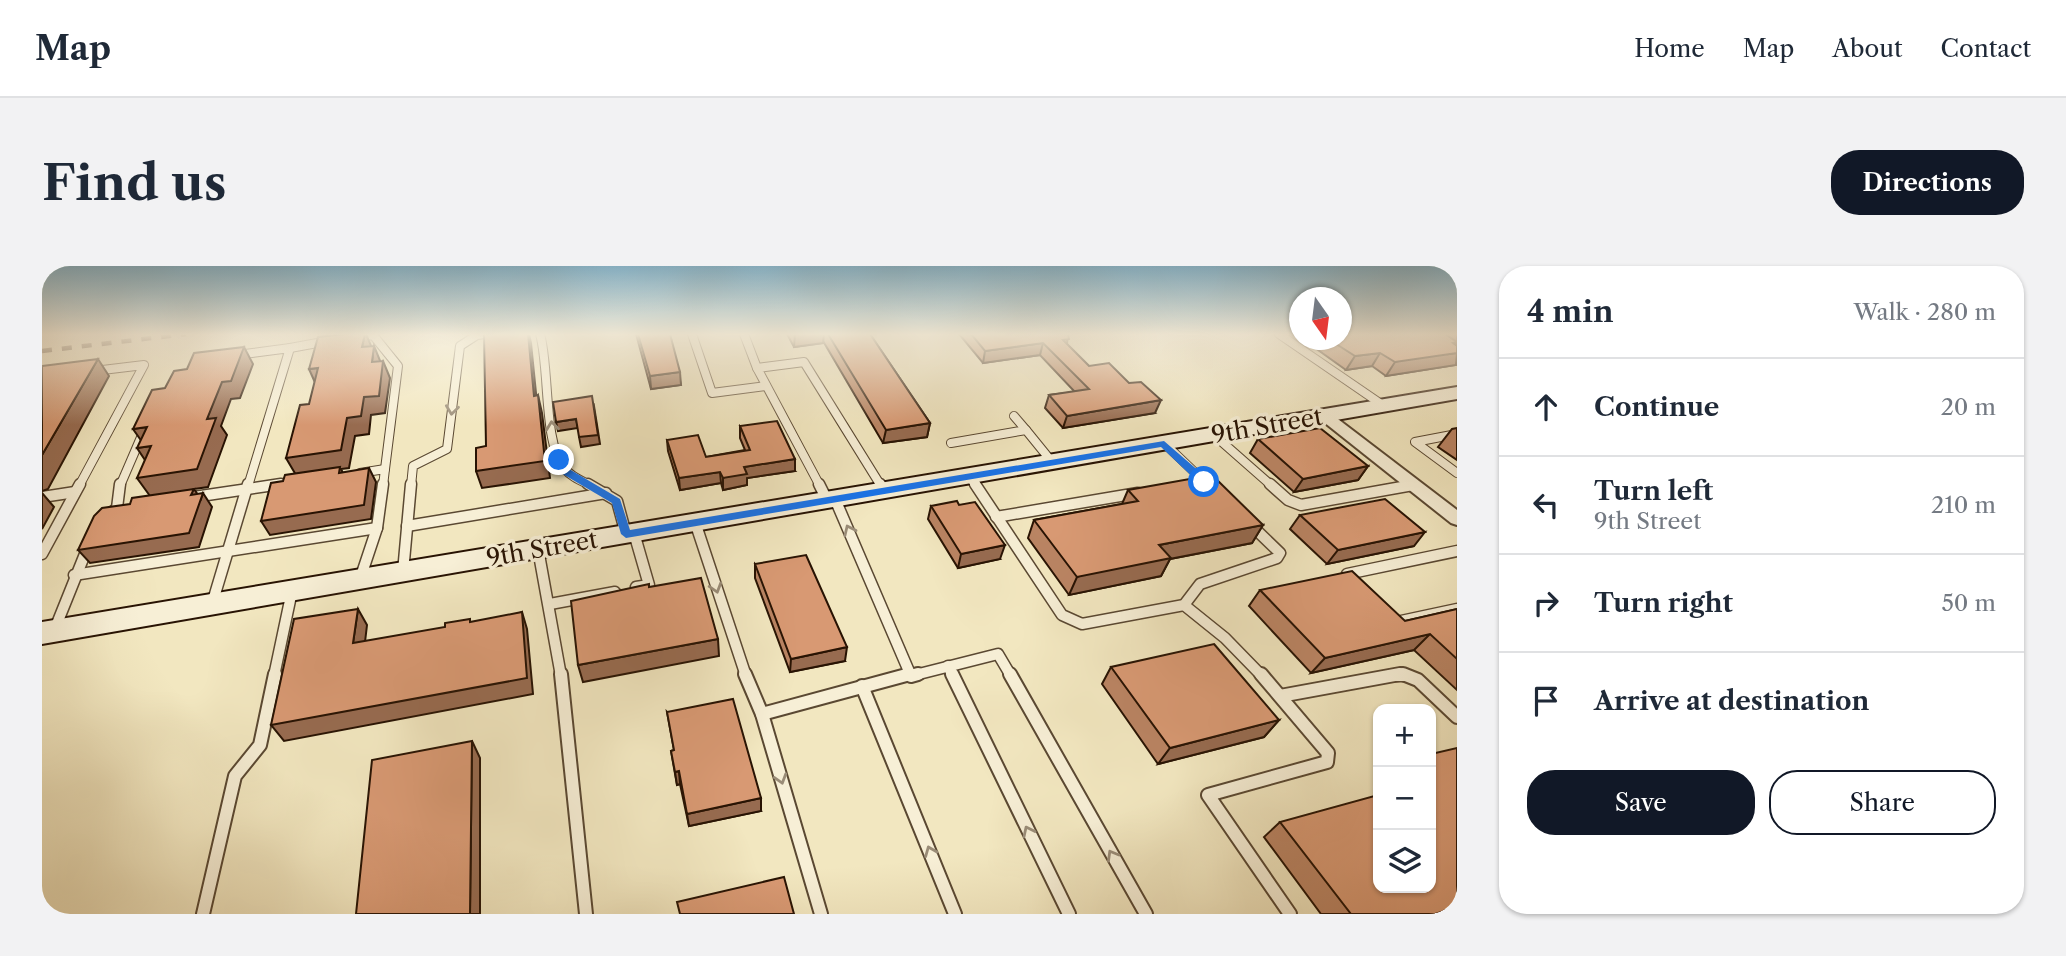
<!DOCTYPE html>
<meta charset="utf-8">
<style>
body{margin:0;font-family:"Libre Caslon Text",serif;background:#f2f2f3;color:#1f2937}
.controls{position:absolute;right:21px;bottom:21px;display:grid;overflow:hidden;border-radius:14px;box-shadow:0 2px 5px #0004}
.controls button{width:63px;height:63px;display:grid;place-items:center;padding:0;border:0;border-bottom:2px solid #e0e1e3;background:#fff;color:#1f2937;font:35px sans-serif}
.compass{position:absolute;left:1247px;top:21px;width:63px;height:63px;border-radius:50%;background:#fff;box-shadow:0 2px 5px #0004;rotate:166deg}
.stop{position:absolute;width:21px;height:21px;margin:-16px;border:5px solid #1a73e8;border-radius:50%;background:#fff}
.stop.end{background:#1a73e8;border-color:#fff;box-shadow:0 2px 7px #0008}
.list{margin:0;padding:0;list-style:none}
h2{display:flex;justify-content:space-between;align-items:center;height:91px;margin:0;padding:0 28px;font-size:30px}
h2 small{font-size:23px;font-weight:400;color:#747a83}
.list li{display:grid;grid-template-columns:46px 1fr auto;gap:21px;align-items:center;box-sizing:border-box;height:98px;padding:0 28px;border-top:2px solid #e0e1e3}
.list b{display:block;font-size:26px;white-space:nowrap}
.list p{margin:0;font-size:23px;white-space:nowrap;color:#747a83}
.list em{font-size:23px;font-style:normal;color:#747a83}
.actions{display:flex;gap:14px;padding:21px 28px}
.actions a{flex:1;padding:16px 0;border:2px solid #111827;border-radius:28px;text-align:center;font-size:24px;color:#111827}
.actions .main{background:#111827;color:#fff}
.icon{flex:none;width:38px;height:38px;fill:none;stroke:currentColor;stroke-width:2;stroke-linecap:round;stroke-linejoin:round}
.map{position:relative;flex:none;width:1415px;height:648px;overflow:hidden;border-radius:28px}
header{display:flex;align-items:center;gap:42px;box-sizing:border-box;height:98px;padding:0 35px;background:#fff;border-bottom:2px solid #e0e1e3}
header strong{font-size:33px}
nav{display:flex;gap:38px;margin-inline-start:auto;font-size:24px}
.intro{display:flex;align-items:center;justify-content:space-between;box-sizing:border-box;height:168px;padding:0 42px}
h1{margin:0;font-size:49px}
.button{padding:18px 32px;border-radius:28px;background:#111827;color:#fff;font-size:24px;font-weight:700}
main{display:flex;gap:42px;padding:0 42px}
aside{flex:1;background:#fff;border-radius:28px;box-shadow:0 2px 5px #0004}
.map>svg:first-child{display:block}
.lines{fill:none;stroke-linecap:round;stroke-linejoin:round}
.lane-far2-casing{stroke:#5a4832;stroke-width:10}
.lane-far1-casing{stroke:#5a4832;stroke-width:13}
.lane-casing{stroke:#5a4832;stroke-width:16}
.street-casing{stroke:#5a4832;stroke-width:4}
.secondary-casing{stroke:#281303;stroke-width:4}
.lane-far2{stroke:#f7efd6;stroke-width:8}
.lane-far1{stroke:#f7efd6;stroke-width:10}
.lane{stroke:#f7efd6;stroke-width:12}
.street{fill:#f7efd6;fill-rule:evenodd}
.secondary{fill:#f7efd6;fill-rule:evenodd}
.rail{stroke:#281303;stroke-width:4.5;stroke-dasharray:10 10;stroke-linecap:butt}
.wall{fill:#ba8463;stroke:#281303;stroke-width:2}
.shaded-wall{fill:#976b50;stroke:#281303;stroke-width:2}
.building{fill:#d89973;stroke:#281303;stroke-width:2}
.oneway{stroke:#9a8c77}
.route{fill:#1a73e8}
.labels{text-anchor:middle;stroke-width:7;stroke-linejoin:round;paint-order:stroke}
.street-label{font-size:24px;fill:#281303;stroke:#f7efd6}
</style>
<header>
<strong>Map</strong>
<nav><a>Home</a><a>Map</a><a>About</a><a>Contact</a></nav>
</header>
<div class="intro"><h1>Find us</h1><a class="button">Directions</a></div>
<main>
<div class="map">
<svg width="1415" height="648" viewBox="0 0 1415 648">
<rect width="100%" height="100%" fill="#f2e7c0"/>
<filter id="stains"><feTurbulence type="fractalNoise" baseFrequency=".00286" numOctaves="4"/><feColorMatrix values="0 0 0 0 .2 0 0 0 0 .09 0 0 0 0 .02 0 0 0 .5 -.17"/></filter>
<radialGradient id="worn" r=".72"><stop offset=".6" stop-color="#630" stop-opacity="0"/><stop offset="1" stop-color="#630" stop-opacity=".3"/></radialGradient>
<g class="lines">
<defs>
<g id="lane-far2">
<path d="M498 68C508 103 501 176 522 202 529 211 540 215 550 220"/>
<path d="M650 68 670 127 724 120"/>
<path d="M702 68 715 102"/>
<path d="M1237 68 1342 140"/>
<path d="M315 71 331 69 356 100 343 203"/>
<path d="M248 82 286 75"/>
<path d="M195 89 248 82 206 220"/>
<path d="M972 150 984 164"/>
<path d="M1415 168 1373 176 1415 207"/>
<path d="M1172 169 1230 220"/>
<path d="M909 177 984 164 1010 196"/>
<path d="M1122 177 1167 220"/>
<path d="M318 207 343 203 341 220"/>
<path d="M927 210 934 220"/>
<path d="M37 220 102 99 52 105"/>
<path d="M78 220 103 162"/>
<path d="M227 220 241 218"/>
<path d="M369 220 371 200 405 183 418 80 435 69 443 68"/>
<path d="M778 220 715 102 762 96 839 220"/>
<path d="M1365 220 1371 219"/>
</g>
<g id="lane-far1">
<path d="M546 218 575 235 584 268"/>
<path d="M777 218 785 234"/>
<path d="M838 218 842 225"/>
<path d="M933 218 1020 349 1040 358 1142 339 1158 318 1235 292 1238 287 1209 259"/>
<path d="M1228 218 1246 234 1259 239 1371 219"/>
<path d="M0 231 33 226"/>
<path d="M152 231 239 218"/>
<path d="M793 233 869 410"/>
<path d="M69 247 75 242 78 218"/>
<path d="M954 251 1096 227"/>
<path d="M653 256 704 410"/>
<path d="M365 260 564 227"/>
<path d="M592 267 607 319 594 321"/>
<path d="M496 283 519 410"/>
<path d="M0 288 38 218"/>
<path d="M361 306 369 218"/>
<path d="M1305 308 1415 285"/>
<path d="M32 309 335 262"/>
<path d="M318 313 335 262 341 218"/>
<path d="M170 338 206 218"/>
<path d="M508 338 573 326"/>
<path d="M1142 339 1183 372 1220 410"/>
<path d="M1359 355 1415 343"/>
<path d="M12 365 47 278"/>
<path d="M906 400 911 410"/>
<path d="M232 410 250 325"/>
<path d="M869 410 956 388 969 410"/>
<path d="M1349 410H1366"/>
</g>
<g id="lane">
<path d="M519 408 544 648"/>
<path d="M703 408 720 448 779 648"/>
<path d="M910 408 1027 648"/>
<path d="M968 408 1104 648"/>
<path d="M1219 408 1286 487 1285 496 1166 529 1248 648"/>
<path d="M1361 408 1376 414 1415 451"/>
<path d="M869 410 876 408"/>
<path d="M820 420 913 648"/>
<path d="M1238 430 1358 408"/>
<path d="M720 448 868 408"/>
<path d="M161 648 193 510 218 479 233 408"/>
</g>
<path id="street" d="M1283 145 1288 147 1415 244V259L1409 257 1278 153 1275 150 1278 147Z"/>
<path id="secondary" d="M1415 121V133L0 378V356Z"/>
</defs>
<use href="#lane-far2" class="lane-far2-casing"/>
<use href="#lane-far1" class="lane-far1-casing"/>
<use href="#lane" class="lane-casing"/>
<use href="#street" class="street-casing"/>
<use href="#secondary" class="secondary-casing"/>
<use href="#lane-far2" class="lane-far2"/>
<use href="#lane-far1" class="lane-far1"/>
<use href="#lane" class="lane"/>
<use href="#street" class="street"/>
<use href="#secondary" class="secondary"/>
<path class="rail" d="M0 85 144 68"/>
</g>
<g class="wall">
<path d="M594 68H628L639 119 609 123Z"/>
<path d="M745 68H828L888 157 885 171 841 177 781 75V77L752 81Z"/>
<path d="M917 68H1026L1025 78 1047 100 1113 147 1021 162 1003 142 1007 129 1033 126 998 89 941 97Z"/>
<path d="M1299 68H1415L1414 99 1344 110 1330 100 1304 104 1262 74H1299Z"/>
<path d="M698 160 753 205 705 212V219L681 224 679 217 638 224 626 185 625 174 664 191 703 184 698 172Z"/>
<path d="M1415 162V194L1396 181 1410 163Z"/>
<path d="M1216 173 1326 200 1316 214 1252 226 1208 187Z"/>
<path d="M1086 224 1221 259 1210 277 1128 293 1119 310 1027 329 986 272 992 254 1080 238Z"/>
<path d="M889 240 958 293 916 302 886 253Z"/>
<path d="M1258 249 1372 280 1285 298 1248 263Z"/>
<path d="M713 298 803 395 748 406 713 312Z"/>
<path d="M1218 324 1363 355 1415 343V424L1372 384 1269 407 1207 340Z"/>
<path d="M1069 401 1237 454 1222 471 1116 498 1060 418Z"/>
<path d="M625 446 719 545 647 560 638 518 635 519 629 485 632 484Z"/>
<path d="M1238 556 1336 622 1415 648H1279L1222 571Z"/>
</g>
<g class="shaded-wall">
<path d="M323 68H324L330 82 320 81Z"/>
<path d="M486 68H487L489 77 496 147 492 130Z"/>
<path d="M753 68H782L781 77 752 81Z"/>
<path d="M1415 76 1407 88 1415 87 1414 99 1344 110 1353 96Z"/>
<path d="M1001 77 998 89 941 97 943 85Z"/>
<path d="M332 80 339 97 330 96Z"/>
<path d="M202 81 211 98 198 132 189 133 179 160 185 169 166 221 152 223 159 233 161 227 170 241 157 281 48 297 36 284 108 230 95 212 180 116Z"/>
<path d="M1338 87 1330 100 1304 104 1313 90Z"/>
<path d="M56 93 67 110 6 223 0 225V189Z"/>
<path d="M341 95 348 112 343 147 329 149 327 168 313 170 307 202 299 203 305 215 254 209 244 192 305 152 322 131Z"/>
<path d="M276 102 275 121 267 103Z"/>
<path d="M638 106 639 119 609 123 608 110Z"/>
<path d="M496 129 500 147 508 212 440 222 434 205Z"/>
<path d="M1119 134 1113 147 1021 162 1025 150Z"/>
<path d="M552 140 558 178 539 181 537 171Z"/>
<path d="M534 153 536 162 516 165 514 156Z"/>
<path d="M888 157 885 171 841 177 844 164Z"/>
<path d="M105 161 103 180 91 163Z"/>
<path d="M109 180 107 200 95 182Z"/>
<path d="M753 193V205L705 212V219L681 224V212L702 201Z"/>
<path d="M1326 200 1316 214 1252 226 1261 213Z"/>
<path d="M327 202 334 216 329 253 228 269 219 255Z"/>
<path d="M678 206 679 217 638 224 637 212Z"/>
<path d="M0 227 12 241 0 263Z"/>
<path d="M1221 259 1210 277 1128 293 1119 310 1027 329 1035 311 1117 279Z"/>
<path d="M1383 266 1372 280 1285 298 1296 284Z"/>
<path d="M963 279 958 293 916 302 919 288Z"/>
<path d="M316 343 325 359 321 393 311 377Z"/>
<path d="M480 346 485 363 491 428 242 475 229 459Z"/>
<path d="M1388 368 1372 384 1269 407 1283 392Z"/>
<path d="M676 373 677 390 541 416 536 399Z"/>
<path d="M805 381 803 395 748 406 749 393Z"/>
<path d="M1237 454 1222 471 1116 498 1128 482Z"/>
<path d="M430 475 438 492V648H428Z"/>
<path d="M637 505 638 518 635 519 633 506Z"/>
<path d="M719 532V545L647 560 645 548Z"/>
<path d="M1415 641V648H1393Z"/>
</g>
<g class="building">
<path d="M303 68H323L320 81 332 80 330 96 341 95 337 130 322 131 319 150 305 152 299 184 244 192 258 139 267 138 276 102 267 103 276 71Z"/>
<path d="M442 68H486L492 130 496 129 503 195 434 205V182L444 180Z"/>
<path d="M596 68H628L638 106 608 110Z"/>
<path d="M786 68H828L888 157 844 164Z"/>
<path d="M929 68H1026L1027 73 1021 74 1047 100 1067 97 1087 117 1099 116 1119 134 1025 150 1007 129 1047 123 1001 77 943 85Z"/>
<path d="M1299 68H1403L1415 76 1411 77 1415 80V87L1353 96 1338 87 1313 90 1288 74H1299Z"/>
<path d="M202 81 189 115 180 116 165 153 174 152 155 203 95 212 109 180 95 182 105 161 91 163 110 124 123 122 132 105 145 103 152 87Z"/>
<path d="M56 93 0 189V100Z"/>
<path d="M550 130 556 169 537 171 534 153 514 156 511 136Z"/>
<path d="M735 155 753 193 702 201 705 208 681 212 678 206 637 212 625 174 656 169 664 191 708 184 698 160Z"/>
<path d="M1278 162 1326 200 1261 213 1216 173Z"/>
<path d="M298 201 297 207 327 202 322 239 219 255 229 217 241 215 243 209Z"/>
<path d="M1170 209 1221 259 1117 279 1129 292 1035 311 992 254 1096 235 1086 224Z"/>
<path d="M152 223 149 229 161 227 147 267 36 284 52 250 60 242 88 238 90 232Z"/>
<path d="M1343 233 1383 266 1296 284 1258 249Z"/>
<path d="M915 235 917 239 933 236 963 279 919 288 889 240Z"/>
<path d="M764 289 805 381 749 393 713 298Z"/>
<path d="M1310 305 1363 355 1415 343V393L1388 368 1283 392 1218 324Z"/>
<path d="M659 312 676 373 536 399 529 335 607 318V321Z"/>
<path d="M316 343 311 377 403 361V357L428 353V356L480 346 485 412 229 459 252 353Z"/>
<path d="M1172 378 1237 454 1128 482 1069 401Z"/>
<path d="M691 433 719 532 645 548 637 505 633 506 629 485 632 484 625 446Z"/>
<path d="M430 475 428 648H314L330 494Z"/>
<path d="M1415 482V641L1393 648H1309L1238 556 1336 529V622H1389V488Z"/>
<path d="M742 611 752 648H638L635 636Z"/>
</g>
<defs><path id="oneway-chevron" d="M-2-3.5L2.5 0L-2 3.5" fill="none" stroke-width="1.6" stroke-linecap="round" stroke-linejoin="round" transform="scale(1.75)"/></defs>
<g class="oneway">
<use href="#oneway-chevron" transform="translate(410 144) rotate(97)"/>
<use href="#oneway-chevron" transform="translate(510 160) rotate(-97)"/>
<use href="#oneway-chevron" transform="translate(807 264) rotate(-115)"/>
<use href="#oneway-chevron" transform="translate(674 322) rotate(73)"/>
<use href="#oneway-chevron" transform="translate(739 513) rotate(73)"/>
<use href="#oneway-chevron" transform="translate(986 565) rotate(-116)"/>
<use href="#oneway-chevron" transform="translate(888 585) rotate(-112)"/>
<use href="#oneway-chevron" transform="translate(1070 589) rotate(-120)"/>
</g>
<linearGradient id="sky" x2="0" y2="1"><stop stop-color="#89b9d1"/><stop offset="0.43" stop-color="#f9f4e3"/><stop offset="1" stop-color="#f9f4e3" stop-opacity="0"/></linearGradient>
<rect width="1415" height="159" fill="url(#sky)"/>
<path class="route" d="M1122 175 1166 213V218H1158L1119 181 584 272 579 268 570 237 519 207 513 194 521 192 527 203 578 233 588 264Z"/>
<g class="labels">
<g class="street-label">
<text transform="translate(1225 160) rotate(-10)" y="8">9th Street</text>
<text transform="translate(500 283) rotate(-10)" y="8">9th Street</text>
</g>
</g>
<rect width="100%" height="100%" filter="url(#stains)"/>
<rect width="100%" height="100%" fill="url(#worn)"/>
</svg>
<div class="controls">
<button>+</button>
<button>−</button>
<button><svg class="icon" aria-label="layers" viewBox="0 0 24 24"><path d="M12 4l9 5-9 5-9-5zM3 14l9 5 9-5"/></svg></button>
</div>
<svg class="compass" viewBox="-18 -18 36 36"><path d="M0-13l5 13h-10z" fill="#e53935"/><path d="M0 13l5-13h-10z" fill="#747a83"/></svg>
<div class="stop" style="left:1162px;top:216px"></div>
<div class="stop end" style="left:517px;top:194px"></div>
</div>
<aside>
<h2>4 min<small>Walk · 280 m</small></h2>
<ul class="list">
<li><svg class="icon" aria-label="ahead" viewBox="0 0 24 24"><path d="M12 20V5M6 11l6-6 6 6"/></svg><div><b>Continue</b></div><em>20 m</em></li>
<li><svg class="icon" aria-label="left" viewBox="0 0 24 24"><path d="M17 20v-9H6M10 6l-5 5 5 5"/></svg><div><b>Turn left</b><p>9th Street</p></div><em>210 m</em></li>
<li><svg class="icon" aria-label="right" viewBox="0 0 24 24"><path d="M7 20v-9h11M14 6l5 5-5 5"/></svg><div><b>Turn right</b></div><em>50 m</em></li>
<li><svg class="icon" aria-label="arrive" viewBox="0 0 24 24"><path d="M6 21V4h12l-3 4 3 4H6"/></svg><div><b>Arrive at destination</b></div></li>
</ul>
<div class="actions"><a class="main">Save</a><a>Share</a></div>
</aside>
</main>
